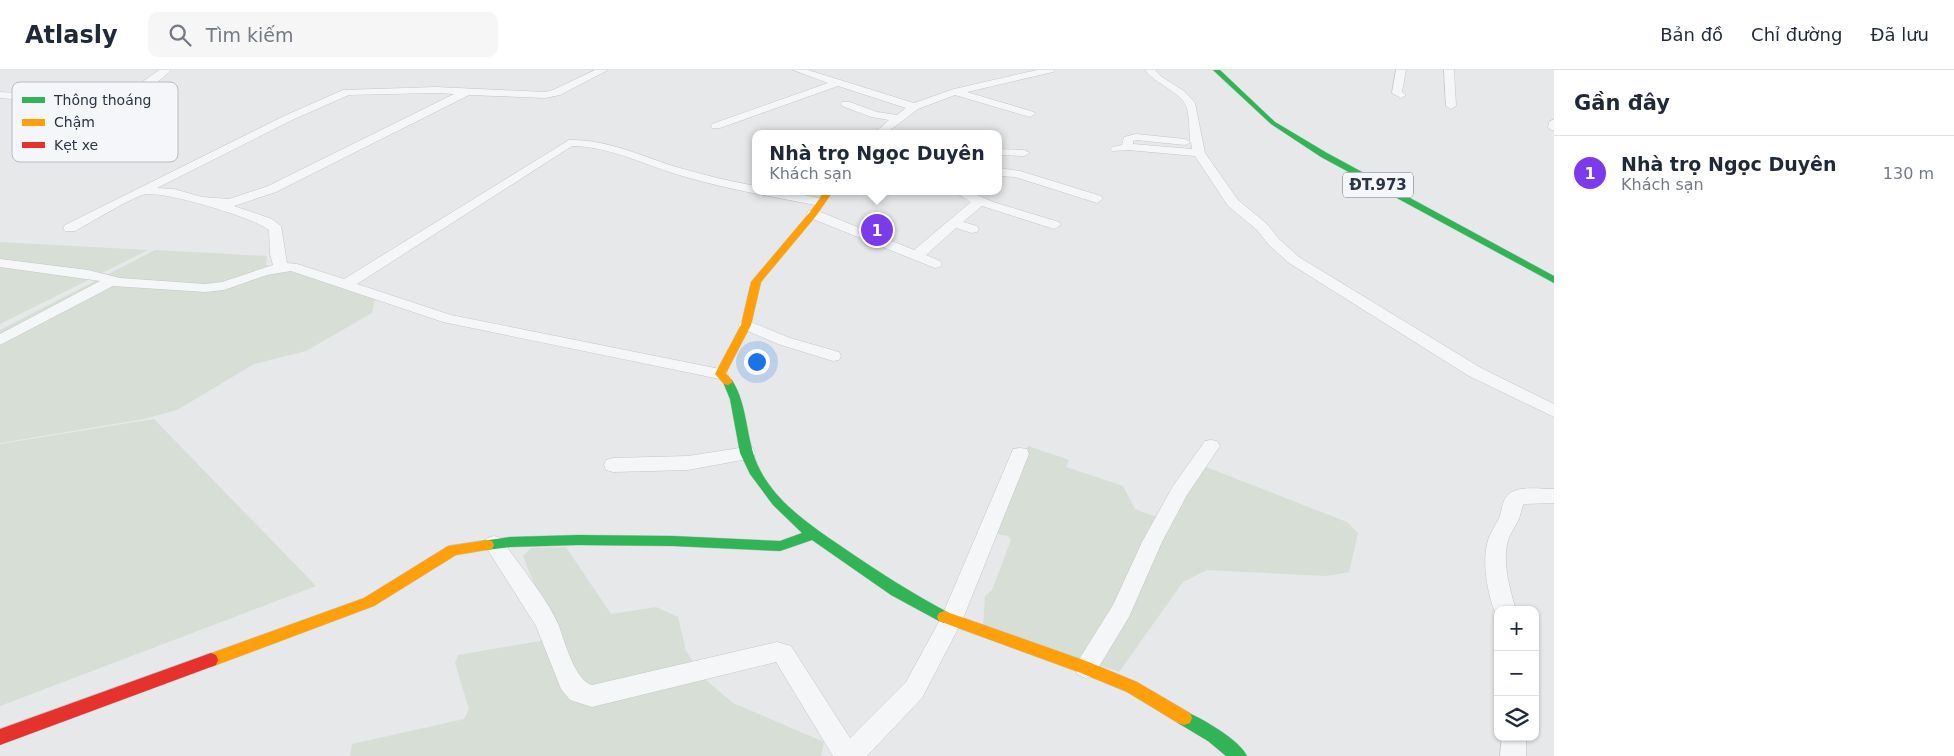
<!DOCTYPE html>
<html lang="vi">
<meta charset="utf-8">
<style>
body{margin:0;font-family:"DejaVu Sans",sans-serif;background:#f6f6f7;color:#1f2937}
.controls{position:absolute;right:15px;bottom:15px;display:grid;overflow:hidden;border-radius:10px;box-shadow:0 1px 4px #0004}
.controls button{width:45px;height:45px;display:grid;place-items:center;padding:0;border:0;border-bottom:1px solid #e0e1e3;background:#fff;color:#1f2937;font:25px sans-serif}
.you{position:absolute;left:756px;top:291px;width:18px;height:18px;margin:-12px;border:4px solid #fff;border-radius:50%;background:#1a73e8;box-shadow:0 0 0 8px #1a73e833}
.badge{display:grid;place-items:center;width:32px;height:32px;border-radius:50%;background:#7c3aed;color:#fff;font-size:16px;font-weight:700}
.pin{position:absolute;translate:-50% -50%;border:2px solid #fff;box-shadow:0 1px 5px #0006}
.popup{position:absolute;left:752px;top:60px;width:250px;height:65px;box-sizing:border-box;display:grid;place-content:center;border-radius:10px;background:#fff;filter:drop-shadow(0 1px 4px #0005);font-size:16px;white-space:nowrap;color:#747a83}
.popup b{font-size:19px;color:#1f2937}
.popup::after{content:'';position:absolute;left:50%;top:100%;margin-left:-10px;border:10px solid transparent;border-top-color:#fff}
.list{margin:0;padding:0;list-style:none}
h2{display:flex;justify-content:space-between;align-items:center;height:65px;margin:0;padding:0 20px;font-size:21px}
h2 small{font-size:16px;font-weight:400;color:#747a83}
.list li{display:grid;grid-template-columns:32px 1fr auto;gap:15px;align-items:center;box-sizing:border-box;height:75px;padding:0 20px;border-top:1px solid #e0e1e3}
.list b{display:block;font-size:19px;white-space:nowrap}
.list p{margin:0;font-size:16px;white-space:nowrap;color:#747a83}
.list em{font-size:16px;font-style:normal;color:#747a83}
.icon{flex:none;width:28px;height:28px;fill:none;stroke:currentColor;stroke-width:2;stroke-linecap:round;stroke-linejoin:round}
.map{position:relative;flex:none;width:1554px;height:686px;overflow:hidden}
header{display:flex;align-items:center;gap:30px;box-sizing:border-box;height:70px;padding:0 25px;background:#fff;border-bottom:1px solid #e0e1e3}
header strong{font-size:24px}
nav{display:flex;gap:28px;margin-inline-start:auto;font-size:18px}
.search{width:350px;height:45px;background:#f6f6f7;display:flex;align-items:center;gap:12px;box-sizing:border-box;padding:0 18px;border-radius:10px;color:#747a83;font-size:19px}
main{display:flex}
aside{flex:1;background:#fff}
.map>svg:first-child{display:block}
.green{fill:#d6ded6}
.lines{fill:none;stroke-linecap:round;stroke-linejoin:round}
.street-casing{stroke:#c4c6c8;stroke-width:1}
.fast-casing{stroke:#c4c6c8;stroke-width:1}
.slow-casing{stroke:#c4c6c8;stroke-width:1}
.jam-casing{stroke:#c4c6c8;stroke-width:1}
.street{fill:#f5f6f7;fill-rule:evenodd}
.fast{fill:#30b455;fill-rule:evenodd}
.slow{fill:#ff9f0a;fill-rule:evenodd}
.jam{fill:#e5322d;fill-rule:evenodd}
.labels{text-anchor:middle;stroke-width:4;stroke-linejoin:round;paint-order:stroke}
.shield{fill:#f4f6f9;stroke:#676e7b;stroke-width:1}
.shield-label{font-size:15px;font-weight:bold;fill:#2b3445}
.key{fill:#f4f6f9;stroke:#b8bcc3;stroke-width:1}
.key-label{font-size:14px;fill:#2b3445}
</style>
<header>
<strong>Atlasly</strong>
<div class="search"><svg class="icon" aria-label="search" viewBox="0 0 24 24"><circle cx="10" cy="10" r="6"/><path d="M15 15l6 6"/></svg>Tìm kiếm</div>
<nav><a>Bản đồ</a><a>Chỉ đường</a><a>Đã lưu</a></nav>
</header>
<main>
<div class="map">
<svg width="1554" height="686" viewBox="0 0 1554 686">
<rect width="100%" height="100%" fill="#e6e8ea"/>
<g class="green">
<path d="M0 172 148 180 0 254Z"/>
<path d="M155 180 267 186 266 195 289 200 375 229 372 243 306 281 254 294 177 340 144 349 0 373V260Z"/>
<path d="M154 349 316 516 0 636V374Z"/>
<path d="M1028 376 1069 390 1066 397 1123 416 1135 439 1170 452 1201 397H1206L1347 452 1358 463 1349 502 1327 506 1207 500 1183 512 1119 602 983 556 985 526 992 520 1011 470 1008 466 997 464 995 461Z"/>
<path d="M566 477 611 544 656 537 678 547 686 581 707 611 733 633 824 672 821 686H350L352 674 464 649 469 639 455 593 458 585 540 571 551 556 523 486 531 478Z"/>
</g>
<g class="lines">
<defs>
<g id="street">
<path d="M159 0H171C129 45 55 32 0 28V22C34 24 91 32 123 22 136 17 148 8 159 0Z"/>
<path d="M595 0H608L560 25 545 28 469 25 276 122 234 136 272 149 281 156 287 193 297 194 344 209 569 70C605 69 639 85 673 96 700 104 728 111 756 116V121H784L824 129 826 132 820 136C775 127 730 120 686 107 649 97 610 76 572 76L357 214 451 245 720 299 726 300 728 304 726 308 720 309 443 252 291 201 267 205 224 220 205 222 113 216 0 275V264L100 211 0 197V189L88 200 120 208 205 214 222 212 273 195 270 184 269 160C252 147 168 122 146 124 136 125 88 154 75 161H65L63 158 65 155 284 46 343 20 436 17 545 22 553 20ZM436 23 454 24 268 116 229 129 202 127 174 119 157 118 292 50 349 25Z"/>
<path d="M793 0H808L914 33 954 19 1037 0H1055L1053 2 967 22 1034 42 1035 44 1030 47 955 25 918 39 885 64H873L889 50 871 47 842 36 841 34 842 32H850L877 42 897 45 906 38 838 16 720 58H712L711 56 712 54 828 13Z"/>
<path d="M1145 0H1155L1162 7 1184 21 1195 33 1205 83 1238 130 1267 154 1279 169 1299 187 1481 298 1554 334V347L1469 306 1289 193 1269 175 1257 160 1228 136 1195 86 1128 80 1112 81 1110 79 1112 77 1122 75 1124 67 1136 64 1185 69 1190 72C1189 60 1190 47 1186 36 1181 22 1155 14 1145 0ZM1136 70 1185 75 1191 72 1192 79 1133 74V71Z"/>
<path d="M1396 0H1406L1402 22 1406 25 1401 28 1392 23Z"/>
<path d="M1444 0H1454L1456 36 1451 39 1446 36Z"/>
<path d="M1554 49V61L1548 58 1549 52Z"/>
<path d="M998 79 1024 80 1030 83 1024 86 998 85Z"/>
<path d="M998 98 1020 101 1101 126 1103 129 1097 133 1015 107 998 106Z"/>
<path d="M953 121H968L993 132 1059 152 1061 155 1054 159 982 136 963 152 977 156 979 159 977 162 972 163 956 158 926 185 940 191 942 194 940 197 935 198 808 147 807 144 808 141H818L914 180 971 132Z"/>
<path d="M746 250 790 268 839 282 841 286 839 290 833 291 778 274 741 258 738 255 741 252Z"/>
<path d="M1211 370 1217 371 1220 376 1187 425 1162 472 1129 547 1094 605 1086 608 1078 605 1074 598 1078 591 1113 535 1142 472 1173 416 1205 371Z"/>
<path d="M746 377 753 378 755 383 753 388 688 400 613 402 606 400 604 395 606 390 613 388 688 386Z"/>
<path d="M1020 378 1027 379 1029 384 962 551 922 628 867 686H833L776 592 592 637 570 630 561 619 536 556 484 474 487 468 494 466 501 468C518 494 548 529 559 556 565 573 575 610 592 615L777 572 791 576 850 668 906 612 941 548 1011 384 1013 379Z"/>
<path d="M1554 419V433L1524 434C1521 438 1521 444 1519 449 1515 457 1509 465 1507 474 1503 495 1510 520 1516 540H1498L1497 547C1488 527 1482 495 1487 474 1489 464 1496 455 1500 446 1503 436 1502 428 1512 422 1522 416 1542 419 1554 419Z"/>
<path d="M1502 667H1526V686H1500Z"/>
</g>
<g id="fast">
<path d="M1213 0H1220L1275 52 1327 83 1554 206V213L1321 87 1271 54Z"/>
<path d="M728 309 732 310C749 337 745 371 760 400 779 436 816 459 848 481 882 504 913 524 949 543L951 547 949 551 944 553 939 551 891 525 812 470 780 481 673 476 578 475 510 477 487 480 482 479 480 475 482 471 510 467 578 465 673 466 780 471 802 463 773 435 750 404 740 383 730 329 723 312Z"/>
<path d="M1184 641C1200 647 1240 670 1247 686H1226L1208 671 1178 653 1176 648 1178 643Z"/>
</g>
<g id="slow">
<path d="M825 121H833L816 146 761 212 751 255 726 303 733 312 728 315 724 314 715 304 741 255 751 212 810 142Z"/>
<path d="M487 470 492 471 494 475 492 479 456 485 374 536 211 597 206 595 204 590 206 585 364 528 448 476Z"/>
<path d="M944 541 1086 591 1137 612 1190 643 1192 648 1190 653 1184 655 1178 653 1127 622 1081 603 939 551 937 547 939 543Z"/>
</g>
<path id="jam" d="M211 583 216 585 218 590 216 595 0 675V659Z"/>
</defs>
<use href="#street" class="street-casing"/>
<use href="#fast" class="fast-casing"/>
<use href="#slow" class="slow-casing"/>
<use href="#jam" class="jam-casing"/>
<use href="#street" class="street"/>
<use href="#fast" class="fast"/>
<use href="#slow" class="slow"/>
<use href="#jam" class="jam"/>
</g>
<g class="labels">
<rect class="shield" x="1343" y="102.5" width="70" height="25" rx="4"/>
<g class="shield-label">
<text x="1378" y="120">ĐT.973</text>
</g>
</g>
<rect x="12" y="12" width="166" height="80" rx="8" class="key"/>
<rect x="22" y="27" width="23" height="6" fill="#30b455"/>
<rect x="22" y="49" width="23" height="7" fill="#ff9f0a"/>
<rect x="22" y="72" width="23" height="6" fill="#e5322d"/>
<g class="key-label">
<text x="54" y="35">Thông thoáng</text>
<text x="54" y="57">Chậm</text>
<text x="54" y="80">Kẹt xe</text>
</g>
</svg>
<div class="controls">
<button>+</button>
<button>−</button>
<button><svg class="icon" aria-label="layers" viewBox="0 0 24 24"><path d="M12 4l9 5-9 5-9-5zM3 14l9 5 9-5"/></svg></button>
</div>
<div class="you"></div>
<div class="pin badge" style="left:877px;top:160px">1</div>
<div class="popup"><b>Nhà trọ Ngọc Duyên</b>Khách sạn</div>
</div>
<aside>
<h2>Gần đây<small></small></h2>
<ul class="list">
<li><span class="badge">1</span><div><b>Nhà trọ Ngọc Duyên</b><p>Khách sạn</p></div><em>130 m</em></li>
</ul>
</aside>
</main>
